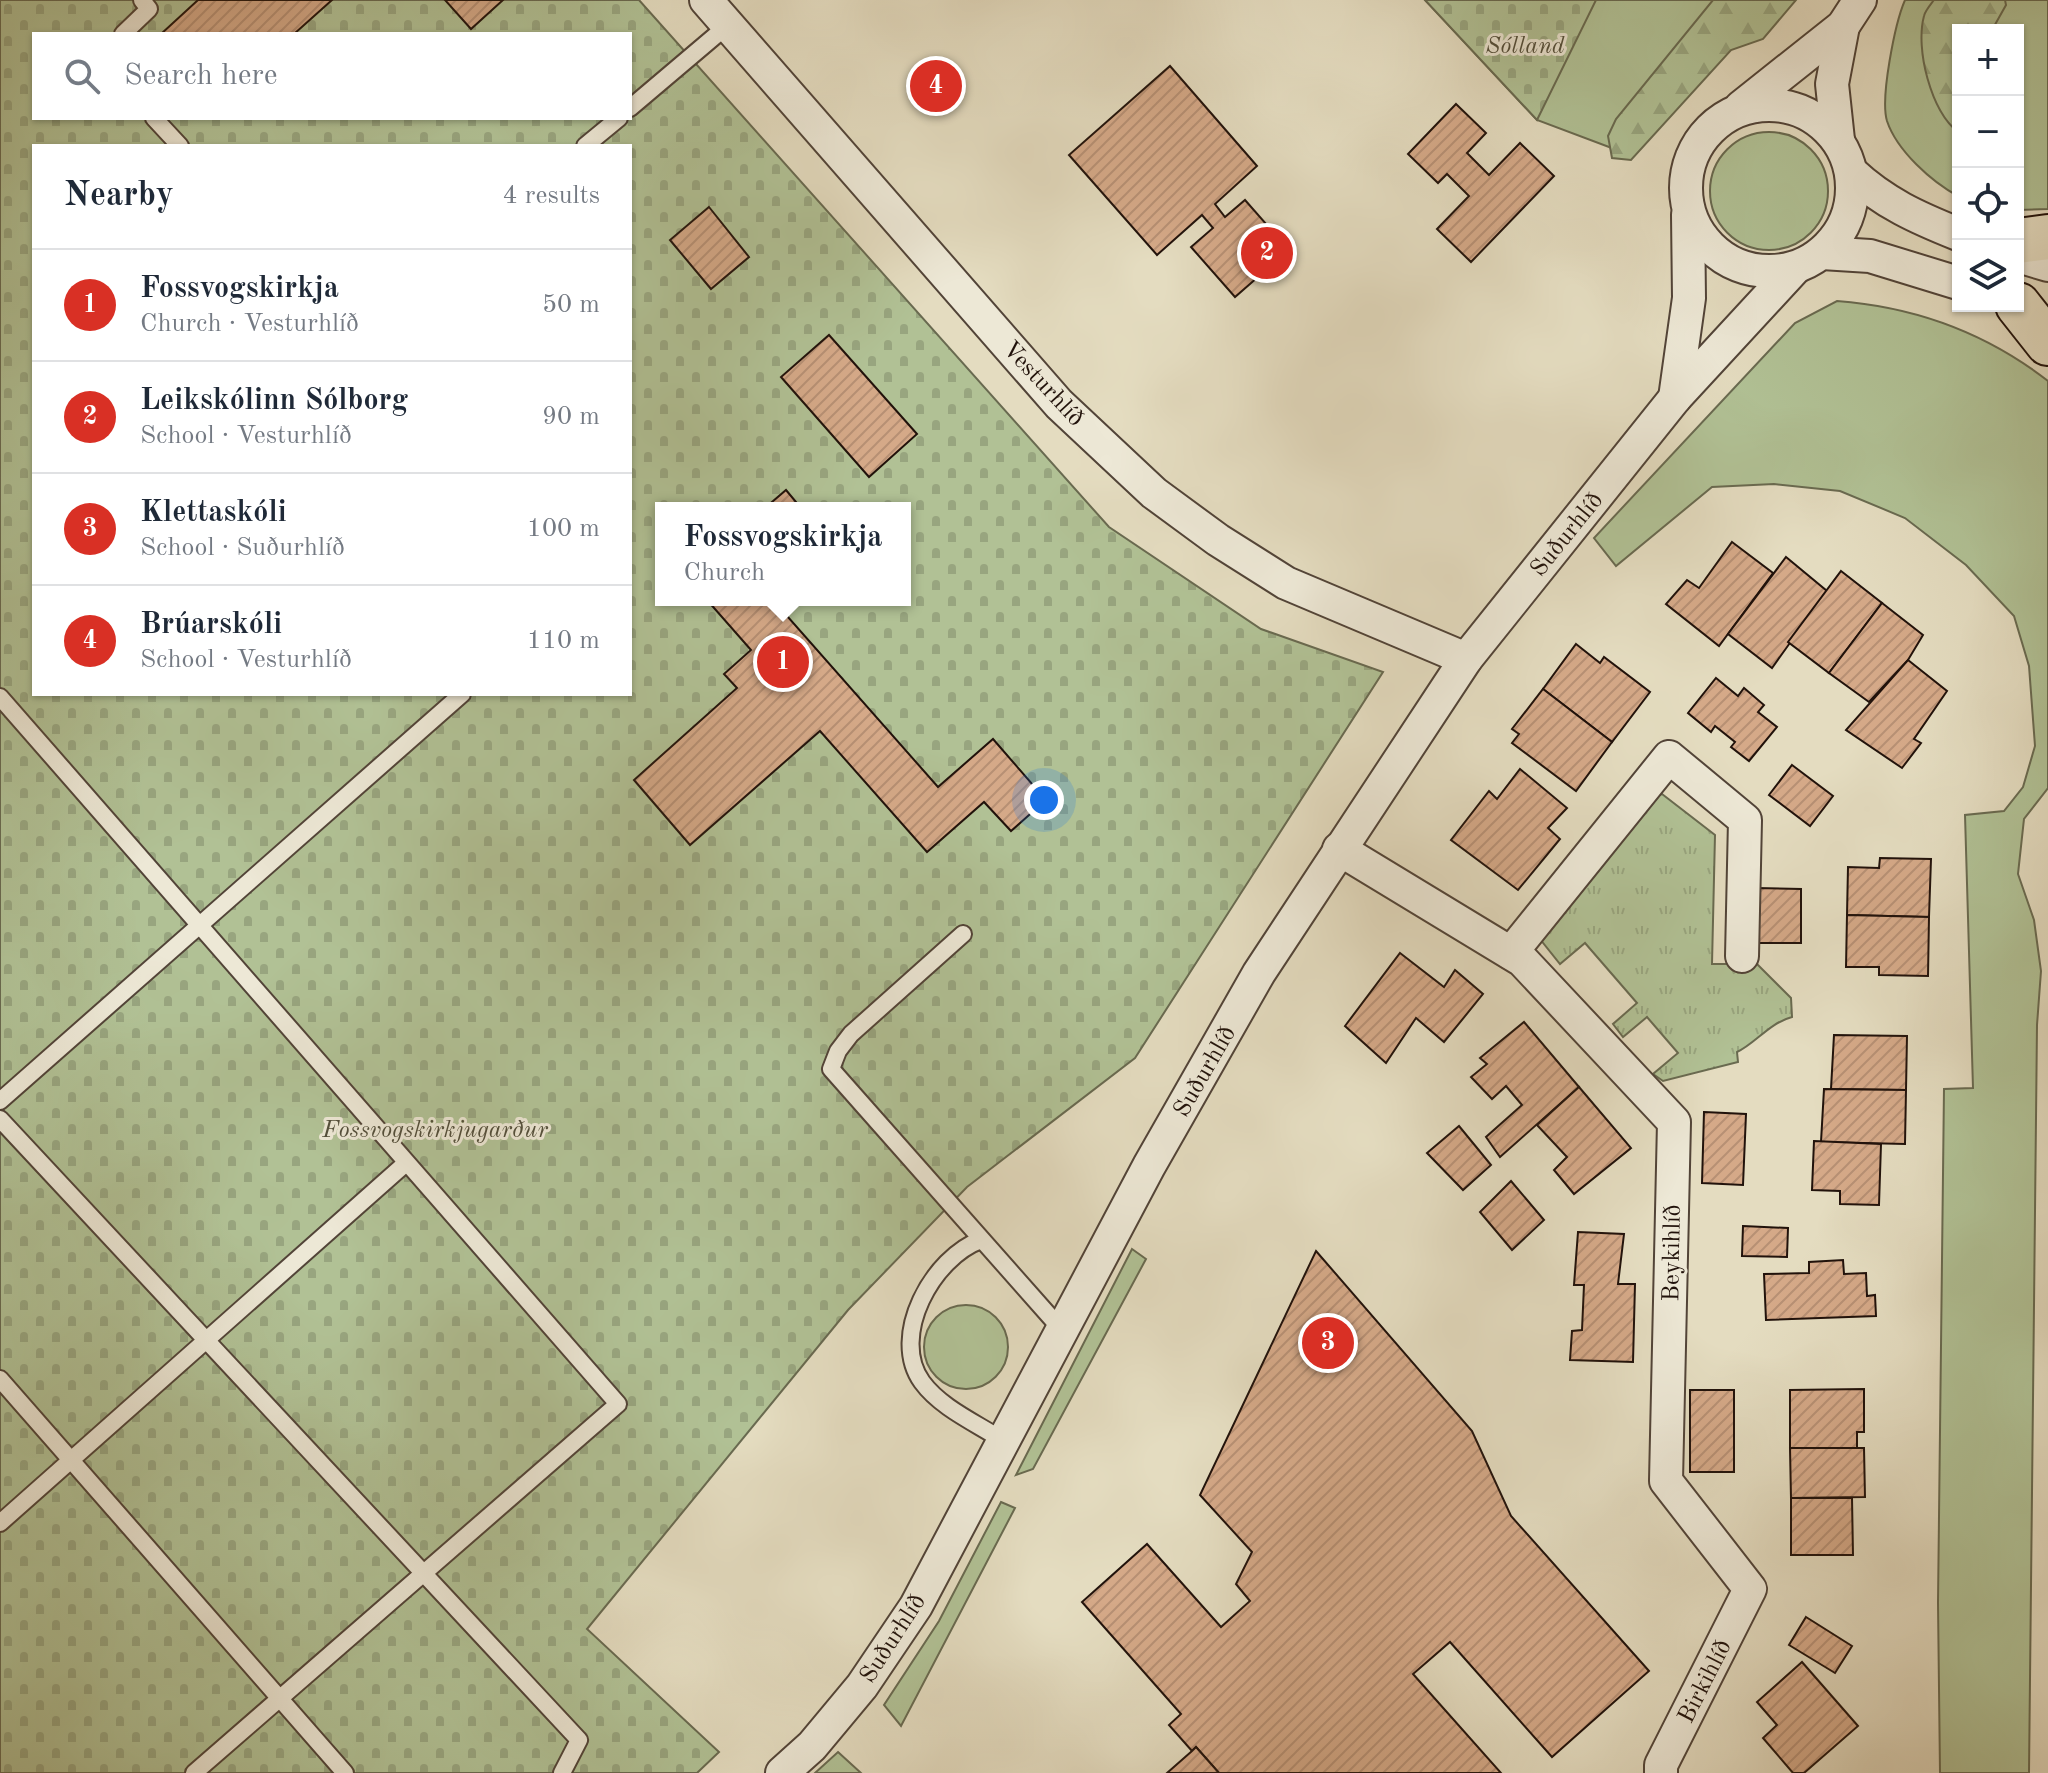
<!DOCTYPE html>
<meta charset="utf-8">
<style>
body{margin:0;font-family:"Old Standard TT",serif;background:#f6f6f7;color:#1f2937}
.controls{position:absolute;right:24px;top:24px;display:grid;overflow:hidden;border-radius:0px;box-shadow:0 2px 6px #0004}
.controls button{width:72px;height:72px;display:grid;place-items:center;padding:0;border:0;border-bottom:2px solid #e0e1e3;background:#fff;color:#1f2937;font:40px sans-serif}
.you{position:absolute;left:1044px;top:800px;width:28px;height:28px;margin:-20px;border:6px solid #fff;border-radius:50%;background:#1a73e8;box-shadow:0 0 0 12px #1a73e833}
.badge{display:grid;place-items:center;width:52px;height:52px;border-radius:50%;background:#d93025;color:#fff;font-size:26px;font-weight:700}
.pin{position:absolute;translate:-50% -50%;border:4px solid #fff;box-shadow:0 2px 8px #0006}
.popup{position:absolute;left:655px;top:502px;width:256px;height:104px;box-sizing:border-box;display:grid;place-content:center;border-radius:0px;background:#fff;filter:drop-shadow(0 2px 6px #0005);font-size:26px;white-space:nowrap;color:#747a83}
.popup b{font-size:30px;color:#1f2937}
.popup::after{content:'';position:absolute;left:50%;top:100%;margin-left:-16px;border:16px solid transparent;border-top-color:#fff}
.list{margin:0;padding:0;list-style:none}
h2{display:flex;justify-content:space-between;align-items:center;height:104px;margin:0;padding:0 32px;font-size:34px}
h2 small{font-size:26px;font-weight:400;color:#747a83}
.list li{display:grid;grid-template-columns:52px 1fr auto;gap:24px;align-items:center;box-sizing:border-box;height:112px;padding:0 32px;border-top:2px solid #e0e1e3}
.list b{display:block;font-size:30px;white-space:nowrap}
.list p{margin:0;font-size:26px;white-space:nowrap;color:#747a83}
.list em{font-size:26px;font-style:normal;color:#747a83}
.icon{flex:none;width:44px;height:44px;fill:none;stroke:currentColor;stroke-width:2;stroke-linecap:round;stroke-linejoin:round}
.map{position:relative;flex:none;width:2048px;height:1773px;overflow:hidden}
.search{position:absolute;background:#fff;box-shadow:0 2px 6px #0004;left:32px;top:32px;width:600px;height:88px;display:flex;align-items:center;gap:20px;box-sizing:border-box;padding:0 28px;border-radius:0px;color:#747a83;font-size:30px}
.panel{position:absolute;background:#fff;box-shadow:0 2px 6px #0004;left:32px;top:144px;width:600px;height:552px;border-radius:0px}
.map>svg:first-child{display:block}
.green{fill:#b1c195;stroke:#696a50;stroke-width:2}
.forest{fill:url(#forest-firs);stroke:#696a50;stroke-width:2}
.cemetery{fill:url(#cemetery-stones);stroke:#696a50;stroke-width:2;fill-rule:evenodd}
.park{fill:url(#park-tufts);stroke:#696a50;stroke-width:2}
.building{fill:url(#building-hatch);stroke:#21120b;stroke-width:2}
.lines{fill:none;stroke-linecap:round;stroke-linejoin:round}
.lane-casing{stroke:#524438;stroke-width:20}
.street-casing{stroke:#524438;stroke-width:36}
.primary-casing{stroke:#21120b;stroke-width:48}
.lane{stroke:#ede8d6;stroke-width:16}
.street{stroke:#ede8d6;stroke-width:32}
.primary{stroke:#e4dcc0;stroke-width:44}
.labels{text-anchor:middle;stroke-width:6;stroke-linejoin:round;paint-order:stroke}
.park-label{font-size:24px;font-style:italic;fill:#534f3b;stroke:#ede8d6}
.street-label{font-size:24px;fill:#21120b;stroke:#ede8d6}
</style>
<div class="map">
<svg width="2048" height="1773" viewBox="0 0 2048 1773">
<defs>
<pattern id="forest-firs" width="22" height="20" patternUnits="userSpaceOnUse" patternTransform="scale(2)"><rect width="22" height="20" fill="#b1c195"/><path d="M5 1l3.5 6h-7zM16 11l3.5 6h-7z" fill="#98a57f"/></pattern>
<pattern id="cemetery-stones" width="16" height="16" patternUnits="userSpaceOnUse" patternTransform="scale(2)"><rect width="16" height="16" fill="#b1c195"/><path d="M2 7V4a2 2 0 0 1 4 0v3zM10 15v-3a2 2 0 0 1 4 0v3z" fill="#98a57f"/></pattern>
<pattern id="park-tufts" width="24" height="20" patternUnits="userSpaceOnUse" patternTransform="scale(2)"><rect width="24" height="20" fill="#b1c195"/><path d="M3 7l-1-3M5 7V3M7 7l1-3M15 17l-1-3M17 17v-4M19 17l1-3" fill="none" stroke="#98a57f"/></pattern>
<pattern id="building-hatch" width="6" height="6" patternUnits="userSpaceOnUse" patternTransform="scale(2)"><rect width="6" height="6" fill="#d5a988"/><path d="M-1 1l2-2M0 6l6-6M5 7l2-2" fill="none" stroke="#b79074"/></pattern>
</defs>
<rect width="100%" height="100%" fill="#e4dcc0"/>
<filter id="stains"><feTurbulence type="fractalNoise" baseFrequency=".0025" numOctaves="4"/><feColorMatrix values="0 0 0 0 .2 0 0 0 0 .09 0 0 0 0 .02 0 0 0 .5 -.17"/></filter>
<radialGradient id="worn" r=".72"><stop offset=".6" stop-color="#630" stop-opacity="0"/><stop offset="1" stop-color="#630" stop-opacity=".3"/></radialGradient>
<g class="green">
<path d="M1425 0H1760L1625 153 1537 120Z"/>
<path d="M1905 0H2048V209L2018 210V30H1958V196C1932 182 1897 151 1887 121 1880 98 1895 23 1905 0Z"/>
<circle cx="1769" cy="191" r="59"/>
<path d="M1837 301C1916 307 1985 332 2048 381V788L2024 819 2018 874 2034 920 2041 971 2037 1025 2029 1773H1940L1938 1603 1944 1089 1973 1088 1965 815 2004 811 2023 787 2035 746 2029 666 2014 616 1966 565 1905 518 1840 491 1774 484 1712 487 1616 566 1594 538 1795 323Z"/>
<path d="M1132 1249 1146 1259 1033 1469 1016 1475Z"/>
<circle cx="966" cy="1347" r="42"/>
<path d="M1001 1502 1015 1508 901 1726 884 1705 939 1621Z"/>
<path d="M838 1752 861 1773H815Z"/>
</g>
<g class="forest">
<path d="M1713 0H1796L1763 39 1731 50 1631 160 1612 158 1608 136 1616 119Z"/>
<path d="M1934 0H2005L2006 5 1992 30H1958V132C1931 111 1915 49 1924 16 1925 11 1931 4 1934 0Z"/>
</g>
<g class="cemetery">
<path d="M0 0H639L1109 527 1261 629 1383 672 1135 1058 967 1187 848 1310 587 1629 719 1752 697 1773H0ZM34 34H630V118H34ZM34 146H630V694H34ZM661 508H905V600H661Z"/>
<path d="M1425 0H1596L1537 120Z"/>
</g>
<path class="park" d="M1662 794 1715 835 1712 964H1757L1791 998 1792 1017C1769 1023 1755 1044 1737 1052L1738 1062 1663 1081 1653 1074 1678 1053 1647 1017 1623 1037 1613 1024 1637 1003 1585 943 1560 964 1540 939 1648 799Z"/>
<g class="building">
<path d="M198 0H332L294 34H161Z"/>
<path d="M445 0H503L471 29Z"/>
<path d="M1170 66 1257 166 1215 204 1225 217 1245 200 1289 250 1235 297 1191 247 1213 228 1202 215 1157 255 1069 155Z"/>
<path d="M1456 104 1486 133 1467 153 1489 175 1520 143 1554 176 1471 262 1437 229 1469 196 1447 174 1438 183 1408 154Z"/>
<path d="M709 207 749 257 711 289 670 240Z"/>
<path d="M829 335 917 434 869 477 781 377Z"/>
<path d="M786 490 801 508H765Z"/>
<path d="M1732 542 1773 573 1719 646 1666 604 1687 580 1699 588Z"/>
<path d="M1786 557 1827 591 1772 668 1728 634Z"/>
<path d="M1841 571 1882 603 1829 673 1788 642Z"/>
<path d="M707 600H773L938 787 993 739 1046 800 1011 831 984 802 927 852 820 731 690 845 634 780 737 688 724 674 751 650Z"/>
<path d="M1882 603 1923 635 1908 660 1869 702 1829 673Z"/>
<path d="M1576 644 1600 663 1604 657 1650 692 1612 742 1543 689Z"/>
<path d="M1908 660 1947 691 1914 739 1921 743 1902 768 1846 730Z"/>
<path d="M1716 678 1738 696 1744 688 1764 705 1758 712 1777 727 1749 761 1731 747 1735 742 1715 726 1711 732 1688 713Z"/>
<path d="M1543 689 1612 742 1576 791 1512 743 1519 734 1512 729Z"/>
<path d="M1792 765 1833 796 1810 826 1769 795Z"/>
<path d="M1520 769 1567 808 1548 828 1560 839 1518 890 1451 840 1489 791 1497 799Z"/>
<path d="M1880 858 1931 859 1929 917 1847 915 1848 867 1879 868Z"/>
<path d="M1756 888 1801 889V943H1755Z"/>
<path d="M1847 915 1929 917 1928 976 1879 975V967H1846Z"/>
<path d="M1400 953 1444 987 1455 970 1483 994 1444 1042 1416 1018 1386 1063 1345 1026Z"/>
<path d="M1524 1022 1579 1087 1500 1157 1486 1137 1522 1105 1506 1086 1492 1099 1471 1077 1487 1064 1480 1058Z"/>
<path d="M1834 1035 1907 1036 1906 1090 1831 1089Z"/>
<path d="M1579 1087 1631 1148 1574 1194 1554 1170 1567 1157 1537 1125Z"/>
<path d="M1824 1089 1906 1090 1905 1144 1821 1142Z"/>
<path d="M1704 1112 1746 1114 1743 1185 1702 1183Z"/>
<path d="M1459 1126 1491 1165 1463 1190 1427 1153Z"/>
<path d="M1814 1141 1881 1144 1879 1205 1840 1204V1191L1812 1190Z"/>
<path d="M1511 1181 1544 1220 1512 1250 1480 1212Z"/>
<path d="M1743 1226 1788 1228 1787 1257 1742 1256Z"/>
<path d="M1578 1232 1624 1234 1618 1284H1635L1633 1362 1570 1360 1572 1331 1582 1330 1584 1285H1574Z"/>
<path d="M1316 1251 1472 1431 1511 1516 1649 1671 1552 1757 1450 1642 1413 1674 1501 1773H1219L1196 1747 1192 1751 1169 1725 1181 1714 1082 1602 1147 1544 1221 1627 1250 1601 1236 1584 1252 1552 1200 1495Z"/>
<path d="M1843 1260 1844 1274 1866 1273 1867 1296 1875 1295 1876 1316 1766 1320 1764 1274 1809 1273V1262Z"/>
<path d="M1864 1389V1432H1857V1448H1790V1390Z"/>
<rect x="1690" y="1390" width="44" height="82"/>
<path d="M1790 1448H1864L1865 1497 1791 1498Z"/>
<path d="M1791 1498H1852L1853 1555H1791Z"/>
<path d="M1806 1617 1852 1646 1835 1673 1789 1645Z"/>
<path d="M1802 1662 1858 1726 1804 1773H1793L1763 1738 1777 1725 1757 1702Z"/>
<path d="M1196 1747 1219 1773H1167L1192 1751Z"/>
</g>
<g class="lines">
<defs>
<g id="lane">
<path d="M123 34 149 9 142 0"/>
<path d="M630 108 728 25"/>
<path d="M154 118 180 146"/>
<path d="M585 146 619 118"/>
<path d="M0 697 618 1404 194 1773"/>
<path d="M963 934 851 1034 838 1051 831 1069 1061 1329"/>
<path d="M0 1101 462 694"/>
<path d="M0 1119 579 1740 562 1773"/>
<path d="M981 1240C933 1257 889 1336 922 1382 941 1408 976 1423 1002 1440"/>
<path d="M0 1379 345 1773"/>
<path d="M0 1523 406 1163"/>
</g>
<g id="street">
<path d="M706 0 1059 404 1154 493 1218 540 1286 583 1466 659"/>
<circle cx="1769" cy="188" r="83"/>
<path d="M1741 107 1843 26 1860 0"/>
<path d="M1838 140 1832 84 1843 26"/>
<path d="M1852 173C1884 203 1918 218 1958 234"/>
<path d="M1822 253 1870 256 1958 283"/>
<path d="M2018 256 2048 265"/>
<path d="M1675 398 1689 298 1688 215"/>
<path d="M1339 849 1522 960 1674 1122 1666 1481 1750 1589 1661 1765V1773"/>
<path d="M1511 953 1669 757 1745 820 1742 956"/>
<path d="M782 1773 812 1746 862 1686 916 1606 1149 1166 1259 973 1466 659 1675 398 1795 268"/>
</g>
<g id="primary">
<path d="M2018 241 2048 237"/>
<path d="M2018 305 2048 343"/>
</g>
</defs>
<use href="#lane" class="lane-casing"/>
<use href="#street" class="street-casing"/>
<use href="#primary" class="primary-casing"/>
<use href="#lane" class="lane"/>
<use href="#street" class="street"/>
<use href="#primary" class="primary"/>
</g>
<g class="labels">
<g class="park-label">
<text x="1525" y="53">Sólland</text>
<text x="435" y="1137">Fossvogskirkjugarður</text>
</g>
<g class="street-label">
<text transform="translate(1044 383) rotate(47)" y="8">Vesturhlíð</text>
<text transform="translate(1566 534) rotate(-51)" y="8">Suðurhlíð</text>
<text transform="translate(1204 1071) rotate(-60)" y="8">Suðurhlíð</text>
<text transform="translate(1671 1253) rotate(-89)" y="8">Beykihlíð</text>
<text transform="translate(892 1638) rotate(-57)" y="8">Suðurhlíð</text>
<text transform="translate(1704 1681) rotate(-63)" y="8">Birkihlíð</text>
</g>
</g>
<rect width="100%" height="100%" filter="url(#stains)"/>
<rect width="100%" height="100%" fill="url(#worn)"/>
</svg>
<div class="controls">
<button>+</button>
<button>−</button>
<button><svg class="icon" aria-label="locate" viewBox="0 0 24 24"><circle cx="12" cy="12" r="6"/><path d="M12 2v4M12 18v4M2 12h4M18 12h4"/></svg></button>
<button><svg class="icon" aria-label="layers" viewBox="0 0 24 24"><path d="M12 4l9 5-9 5-9-5zM3 14l9 5 9-5"/></svg></button>
</div>
<div class="you"></div>
<div class="pin badge" style="left:783px;top:662px">1</div>
<div class="popup"><b>Fossvogskirkja</b>Church</div>
<div class="pin badge" style="left:1267px;top:253px">2</div>
<div class="pin badge" style="left:1328px;top:1343px">3</div>
<div class="pin badge" style="left:936px;top:86px">4</div>
<div class="search"><svg class="icon" aria-label="search" viewBox="0 0 24 24"><circle cx="10" cy="10" r="6"/><path d="M15 15l6 6"/></svg>Search here</div>
<section class="panel">
<h2>Nearby<small>4 results</small></h2>
<ul class="list">
<li><span class="badge">1</span><div><b>Fossvogskirkja</b><p>Church · Vesturhlíð</p></div><em>50 m</em></li>
<li><span class="badge">2</span><div><b>Leikskólinn Sólborg</b><p>School · Vesturhlíð</p></div><em>90 m</em></li>
<li><span class="badge">3</span><div><b>Klettaskóli</b><p>School · Suðurhlíð</p></div><em>100 m</em></li>
<li><span class="badge">4</span><div><b>Brúarskóli</b><p>School · Vesturhlíð</p></div><em>110 m</em></li>
</ul>
</section>
</div>
